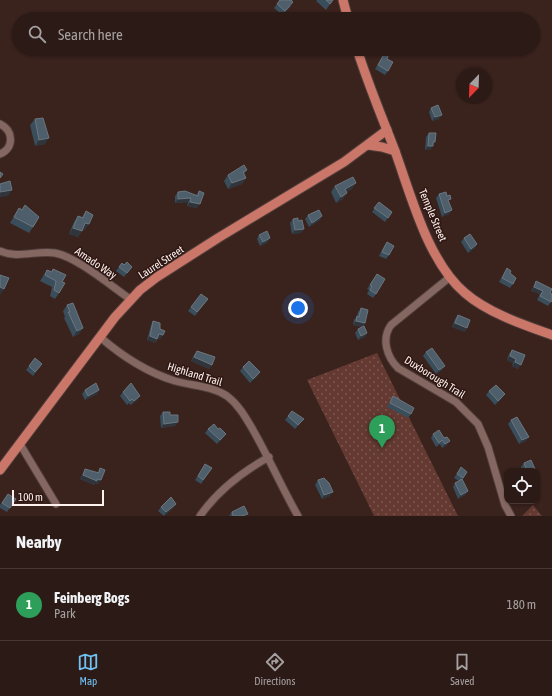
<!DOCTYPE html>
<style>
body{margin:0;font-family:"Asap Condensed",sans-serif;background:#382723;color:#f1f3f6}
.controls{position:absolute;right:12px;bottom:12px;display:grid;overflow:hidden;border-radius:8px;box-shadow:0 1px 3px #0004}
.controls button{width:36px;height:36px;display:grid;place-items:center;padding:0;border:0;border-bottom:1px solid #483835;background:#2c1a16;color:#f1f3f6;font:20px sans-serif}
.compass{position:absolute;left:456px;top:68px;width:36px;height:36px;border-radius:50%;background:#2c1a16;box-shadow:0 1px 3px #0004;rotate:203deg}
.scale{position:absolute;left:12px;bottom:10px;width:92px;box-sizing:border-box;padding-left:4px;border:2px solid #fff1ee;border-top:0;font-size:11px;line-height:14px;white-space:nowrap;color:#fff1ee;-webkit-text-stroke:3px #2f1814;paint-order:stroke}
.you{position:absolute;left:298px;top:308px;width:14px;height:14px;margin:-10px;border:3px solid #fff;border-radius:50%;background:#1a73e8;box-shadow:0 0 0 6px #1a73e833}
.badge{display:grid;place-items:center;width:26px;height:26px;border-radius:50%;background:#70c1f4;color:#fff;font-size:13px;font-weight:700}
.pin{position:absolute;translate:-50% -33px;filter:drop-shadow(0 1px 2px #0008)}
.pin::after{content:'';position:absolute;top:21px;width:14px;height:12px;background:inherit;clip-path:polygon(0 0,100% 0,50% 100%)}
.list{margin:0;padding:0;list-style:none}
h2{display:flex;justify-content:space-between;align-items:center;height:52px;margin:0;padding:0 16px;font-size:17px}
h2 small{font-size:13px;font-weight:400;color:#a6a1a1}
.list li{display:grid;grid-template-columns:26px 1fr auto;gap:12px;align-items:center;box-sizing:border-box;height:72px;padding:0 16px;border-top:1px solid #483835}
.list b{display:block;font-size:15px;white-space:nowrap}
.list p{margin:0;font-size:13px;white-space:nowrap;color:#a6a1a1}
.list em{font-size:13px;font-style:normal;color:#a6a1a1}
.icon{flex:none;width:22px;height:22px;fill:none;stroke:currentColor;stroke-width:2;stroke-linecap:round;stroke-linejoin:round}
.map{position:relative;flex:none;width:552px;height:516px;overflow:hidden}
.search{position:absolute;background:#2c1a16;box-shadow:0 1px 3px #0004;left:12px;right:12px;top:12px;height:44px;display:flex;align-items:center;gap:10px;box-sizing:border-box;padding:0 14px;border-radius:22px;color:#a6a1a1;font-size:15px}
.sheet{height:124px;background:#2c1a16}
nav{display:flex;justify-content:space-around;align-items:center;box-sizing:border-box;height:56px;border-top:1px solid #483835;background:#2c1a16;font-size:11px;color:#a6a1a1}
nav a{display:grid;justify-items:center;gap:2px}
nav .on{color:#70c1f4}
.map>svg:first-child{display:block}
.green{fill:url(#green-dots)}
.lines{fill:none;stroke-linecap:round;stroke-linejoin:round}
.minor-casing{stroke:#513d3a;stroke-width:9}
.major-casing{stroke:#513d3a;stroke-width:11}
.minor{stroke:#846761;stroke-width:7}
.major{stroke:#ca7769;stroke-width:9}
.wall{fill:#394d5b}
.shaded-wall{fill:#30353c}
.building{fill:#4e5f6b;stroke:#6a767f}
.labels{text-anchor:middle;stroke-width:3;stroke-linejoin:round;paint-order:stroke}
.street-label{font-size:11px;fill:#fff1ee;stroke:#2f1814}
</style>
<div class="map">
<svg width="552" height="516" viewBox="0 0 552 516">
<defs>
<pattern id="green-dots" width="8" height="8" patternUnits="userSpaceOnUse"><rect width="8" height="8" fill="#633931"/><path d="M2 2h.1M6 6h.1" fill="none" stroke="#7a564f" stroke-width="1.8" stroke-linecap="round"/></pattern>
</defs>
<rect width="100%" height="100%" fill="#3a221d"/>
<g class="green">
<path d="M377 353 458 516H374L307 380Z"/>
<path d="M533 505 542 516H522Z"/>
</g>
<g class="lines">
<defs>
<g id="minor">
<path d="M0 124C14 131 14 148 0 154"/>
<path d="M0 251C17 259 38 250 55 253 77 257 111 286 130 299"/>
<path d="M450 277 391 325C381 339 387 357 398 368L456 402 478 424 488 447 505 505 511 516"/>
<path d="M100 337C123 357 146 372 175 381 193 386 212 386 227 396 239 405 246 418 253 430 269 458 282 488 298 516"/>
<path d="M20 444 56 504"/>
<path d="M200 516C218 490 242 472 269 457"/>
</g>
<g id="major">
<path d="M343 0 348 19"/>
<path d="M357 49C368 84 382 117 395 151 411 195 428 262 465 293 488 313 524 325 552 335"/>
<path d="M368 145 382 147 395 151"/>
<path d="M0 470 115 317 140 290 157 277 218 238 344 162 387 130"/>
</g>
</defs>
<use href="#minor" class="minor-casing"/>
<use href="#major" class="major-casing"/>
<use href="#minor" class="minor"/>
<use href="#major" class="major"/>
</g>
<g class="wall">
<path d="M317 0H333L326 10 316 1Z"/>
<path d="M277 4 291 6 282 15 274 8Z"/>
<path d="M384 54 387 59 388 71 385 75 375 69Z"/>
<path d="M431 108 439 119 432 121 429 112Z"/>
<path d="M35 119 45 144 35 146 30 125Z"/>
<path d="M429 133 435 142 430 150H425L426 137Z"/>
<path d="M247 170 244 174 246 178 242 184 228 189 224 181 228 175Z"/>
<path d="M335 186 352 189 346 192 343 199 336 203 331 192Z"/>
<path d="M199 191 197 208 187 206 188 202 175 203V196L178 192 196 195Z"/>
<path d="M439 194 449 202 452 210 449 214 442 217 436 198Z"/>
<path d="M379 202 392 212 385 222 372 212Z"/>
<path d="M19 208 33 227 29 233 10 223Z"/>
<path d="M86 211 85 230 83 229 78 237 69 234 74 222 78 216 82 217Z"/>
<path d="M308 215 320 220 309 227 305 219Z"/>
<path d="M293 219 304 229 301 233 292 234 290 223Z"/>
<path d="M259 235 268 242 260 246 257 239Z"/>
<path d="M464 238 477 244 475 248 468 253 461 242Z"/>
<path d="M387 242 389 255 386 259 379 256 384 246Z"/>
<path d="M122 263 124 265 132 267 124 277 116 271Z"/>
<path d="M507 268 510 273 513 284 510 288 499 282Z"/>
<path d="M53 269 62 282 59 293 55 299 50 296 52 287 40 281 43 276 47 270 52 272Z"/>
<path d="M377 274 376 294 373 298 367 294 369 290 367 289Z"/>
<path d="M536 281 550 293 551 302 548 306 537 300 540 294 531 291Z"/>
<path d="M201 294 208 299 195 316 188 311Z"/>
<path d="M67 305 83 328 79 334 73 337 64 318 65 317 63 311Z"/>
<path d="M361 308 365 323 363 327 353 325 354 320 357 316 358 312Z"/>
<path d="M458 315 465 332 452 327 455 319Z"/>
<path d="M153 321 160 329 163 335 160 339 158 338 155 343 147 340 151 325Z"/>
<path d="M358 329 365 337 358 340 355 333Z"/>
<path d="M512 350 525 355 518 369 512 366 513 363 507 360 509 354Z"/>
<path d="M197 351 212 365 209 369 191 361 194 355Z"/>
<path d="M426 352 442 370 436 374 423 356Z"/>
<path d="M42 364 33 376 26 370 29 366Z"/>
<path d="M243 367 260 372 257 377 250 383 240 371Z"/>
<path d="M85 390 97 394 85 400 82 394Z"/>
<path d="M489 391 502 398 495 405 486 395Z"/>
<path d="M123 392 137 400 131 405 129 403 127 405 120 396Z"/>
<path d="M393 396 411 414 408 418 387 407Z"/>
<path d="M163 412 170 415 178 422 175 426 161 428 160 416Z"/>
<path d="M288 416 304 419 295 429 285 420Z"/>
<path d="M511 420 526 441 519 444 508 424Z"/>
<path d="M208 429 223 438 217 444 205 433Z"/>
<path d="M433 434 444 438 447 445 442 448 440 444 436 447 431 438Z"/>
<path d="M524 463 533 471H523L521 467Z"/>
<path d="M205 464 212 468 201 484 195 480Z"/>
<path d="M461 467 467 472 462 480 468 491 465 495 458 499 453 487 455 483 459 481 454 478Z"/>
<path d="M100 468 98 484 95 483 94 485 80 479 85 469 97 473Z"/>
<path d="M318 480 330 496 322 499 315 485Z"/>
<path d="M8 494 16 499 7 512 0 508V505Z"/>
<path d="M176 504 173 508 164 516 158 511 161 507Z"/>
<path d="M232 512 246 516H229Z"/>
</g>
<g class="shaded-wall">
<path d="M442 115 439 119 432 121 435 117Z"/>
<path d="M49 138 45 144 35 146 39 140Z"/>
<path d="M433 142H435L430 150H425L428 146Z"/>
<path d="M246 178 242 184 228 189 232 183Z"/>
<path d="M356 183 352 189 341 195 345 189Z"/>
<path d="M12 190 8 196 0 197V192Z"/>
<path d="M347 193 343 199 336 203 341 197Z"/>
<path d="M191 198 188 202 175 203 178 199Z"/>
<path d="M190 202 200 204 197 208 187 206Z"/>
<path d="M452 210 449 214 442 217 445 213Z"/>
<path d="M322 216 320 220 309 227 312 223Z"/>
<path d="M85 223 89 224 85 230 81 229Z"/>
<path d="M73 228 82 231 78 237 69 234Z"/>
<path d="M304 229 301 233 292 234 295 230Z"/>
<path d="M270 238 268 242 260 246 263 242Z"/>
<path d="M477 244 475 248 468 253 471 249Z"/>
<path d="M0 287 4 289 0 295Z"/>
<path d="M534 287 543 291 540 294 531 291Z"/>
<path d="M356 321 365 323 363 327 353 325Z"/>
<path d="M455 323 467 328 465 332 452 327Z"/>
<path d="M83 328 79 334 73 337 77 331Z"/>
<path d="M367 333 365 337 358 340 361 336Z"/>
<path d="M159 334 163 335 160 339 157 338Z"/>
<path d="M150 336 157 339 155 343 147 340Z"/>
<path d="M510 356 516 359 513 363 507 360Z"/>
<path d="M194 357 212 365 209 369 191 361Z"/>
<path d="M515 362 521 365 518 369 512 366Z"/>
<path d="M445 366 442 370 436 374 439 370Z"/>
<path d="M260 372 257 377 250 383 253 379Z"/>
<path d="M99 390 97 394 85 400 88 396Z"/>
<path d="M505 394 502 398 495 405 498 401Z"/>
<path d="M140 396 137 400 131 405 134 401Z"/>
<path d="M178 422 175 426 161 428 164 424Z"/>
<path d="M226 434 223 438 217 444 220 440Z"/>
<path d="M529 437 526 441 519 444 522 440Z"/>
<path d="M450 441 447 445 442 448 445 444Z"/>
<path d="M83 475 97 479 101 480 98 484 95 483 94 485 80 479Z"/>
<path d="M468 491 465 495 458 499 461 495Z"/>
<path d="M333 492 330 496 322 499 324 495Z"/>
<path d="M176 504 173 508 164 516 166 512Z"/>
</g>
<g class="building">
<path d="M280 0H291L293 2 285 11 277 4Z"/>
<path d="M326 0H333L330 4Z"/>
<path d="M384 54 388 56 387 59 393 62 388 71 378 65Z"/>
<path d="M438 105 442 115 435 117 431 108Z"/>
<path d="M43 118 49 138 39 140 35 119Z"/>
<path d="M429 133H436L435 142H433V146H428Z"/>
<path d="M244 165 247 170 243 172 246 178 232 183 228 175Z"/>
<path d="M0 172 3 174 0 178Z"/>
<path d="M353 177 356 183 345 189 347 193 341 197 335 186Z"/>
<path d="M10 181 12 190 0 192V184Z"/>
<path d="M185 191 198 196 199 191 204 193 200 204 190 202 191 198 178 199V192Z"/>
<path d="M446 192 447 196 450 195 451 199 448 200 452 210 445 213 439 194Z"/>
<path d="M379 202 392 212 388 218 374 208Z"/>
<path d="M25 205 39 217 33 227 14 217 19 208 22 210Z"/>
<path d="M319 210 322 216 312 223 308 215Z"/>
<path d="M86 211 93 215 89 224 85 223 82 231 73 228 78 216 83 218Z"/>
<path d="M298 218V221L302 220 304 229 295 230 293 219Z"/>
<path d="M267 231 270 238 263 242 259 235Z"/>
<path d="M470 234 477 244 471 249 464 238Z"/>
<path d="M387 242 394 246 389 255 382 252Z"/>
<path d="M127 262 132 267 127 273 119 267 122 263 124 265Z"/>
<path d="M507 268 511 271 510 273 516 278 513 284 502 278Z"/>
<path d="M53 269 66 275 62 282 65 283 59 293 54 290 56 281 45 275 47 270 52 272Z"/>
<path d="M377 274 385 279 376 294 370 290 372 286 370 285Z"/>
<path d="M0 275 9 278 4 289 0 287Z"/>
<path d="M536 281 552 289 550 293 552 294V300L551 302 540 296 543 291 534 287Z"/>
<path d="M201 294 208 299 197 312 191 307Z"/>
<path d="M73 303 83 328 77 331 68 312H70L67 305Z"/>
<path d="M361 308 368 310 365 323 356 321 357 316 359 317Z"/>
<path d="M458 315 470 320 467 328 455 323Z"/>
<path d="M153 321 160 323V329L165 331 163 335 159 334 157 339 150 336Z"/>
<path d="M364 326 367 333 361 336 358 329Z"/>
<path d="M432 348 445 366 439 370 426 352Z"/>
<path d="M512 350 525 355 521 365 515 362 516 359 510 356Z"/>
<path d="M197 351 215 357 212 365 194 357Z"/>
<path d="M35 358 42 364 35 372 29 366Z"/>
<path d="M249 361 260 372 253 379 243 367Z"/>
<path d="M96 383 99 390 88 396 85 390Z"/>
<path d="M131 383 140 396 134 401 132 399 130 401 123 392Z"/>
<path d="M496 385 505 394 498 401 489 391Z"/>
<path d="M393 396 414 408 411 414 390 403Z"/>
<path d="M292 411 304 419 298 425 288 416Z"/>
<path d="M163 412H170V415H178V422L164 424Z"/>
<path d="M517 417 529 437 522 440 511 420Z"/>
<path d="M214 424 218 429 220 428 226 434 220 440 208 429Z"/>
<path d="M439 430 444 438 447 437 450 441 445 444 442 440 439 443 433 434Z"/>
<path d="M531 460 535 469 530 471H527L524 463Z"/>
<path d="M205 464 212 468 203 480 198 476Z"/>
<path d="M461 467 467 472 463 478 457 474Z"/>
<path d="M100 468 105 470 101 480 97 479V481L83 475 85 469 99 473Z"/>
<path d="M324 478 329 483 333 492 324 495 318 480Z"/>
<path d="M462 479 468 491 461 495 455 483Z"/>
<path d="M8 494 16 499 10 508 2 503Z"/>
<path d="M171 497 176 504 166 512 161 507Z"/>
<path d="M244 506 248 514 242 516H233L232 512Z"/>
</g>
<g class="labels">
<g class="street-label">
<text transform="translate(433 215) rotate(67)" y="4">Temple Street</text>
<text transform="translate(161 262) rotate(-33)" y="4">Laurel Street</text>
<text transform="translate(96 263) rotate(34)" y="4">Amado Way</text>
<text transform="translate(195 374) rotate(17)" y="4">Highland Trail</text>
<text transform="translate(435 377) rotate(32)" y="4">Duxborough Trail</text>
</g>
</g>
</svg>
<div class="controls">
<button><svg class="icon" aria-label="locate" viewBox="0 0 24 24"><circle cx="12" cy="12" r="6"/><path d="M12 2v4M12 18v4M2 12h4M18 12h4"/></svg></button>
</div>
<svg class="compass" viewBox="-18 -18 36 36"><path d="M0-13l5 13h-10z" fill="#e53935"/><path d="M0 13l5-13h-10z" fill="#a6a1a1"/></svg>
<div class="scale">100 m</div>
<div class="you"></div>
<div class="pin badge" style="left:382px;top:448px;background:#2e9e5b">1</div>
<div class="search"><svg class="icon" aria-label="search" viewBox="0 0 24 24"><circle cx="10" cy="10" r="6"/><path d="M15 15l6 6"/></svg>Search here</div>
</div>
<section class="sheet">
<h2>Nearby<small></small></h2>
<ul class="list">
<li><span class="badge" style="background:#2e9e5b">1</span><div><b>Feinberg Bogs</b><p>Park</p></div><em>180 m</em></li>
</ul>
</section>
<nav>
<a class="on"><svg class="icon" aria-label="map" viewBox="0 0 24 24"><path d="M3 6l6-2 6 2 6-2v14l-6 2-6-2-6 2zM9 4v14M15 6v14"/></svg>Map</a>
<a><svg class="icon" aria-label="directions" viewBox="0 0 24 24"><path d="M12 3l9 9-9 9-9-9zM9 14v-3h6M13 9l2 2-2 2"/></svg>Directions</a>
<a><svg class="icon" aria-label="saved" viewBox="0 0 24 24"><path d="M7 4h10v16l-5-4-5 4z"/></svg>Saved</a>
</nav>
